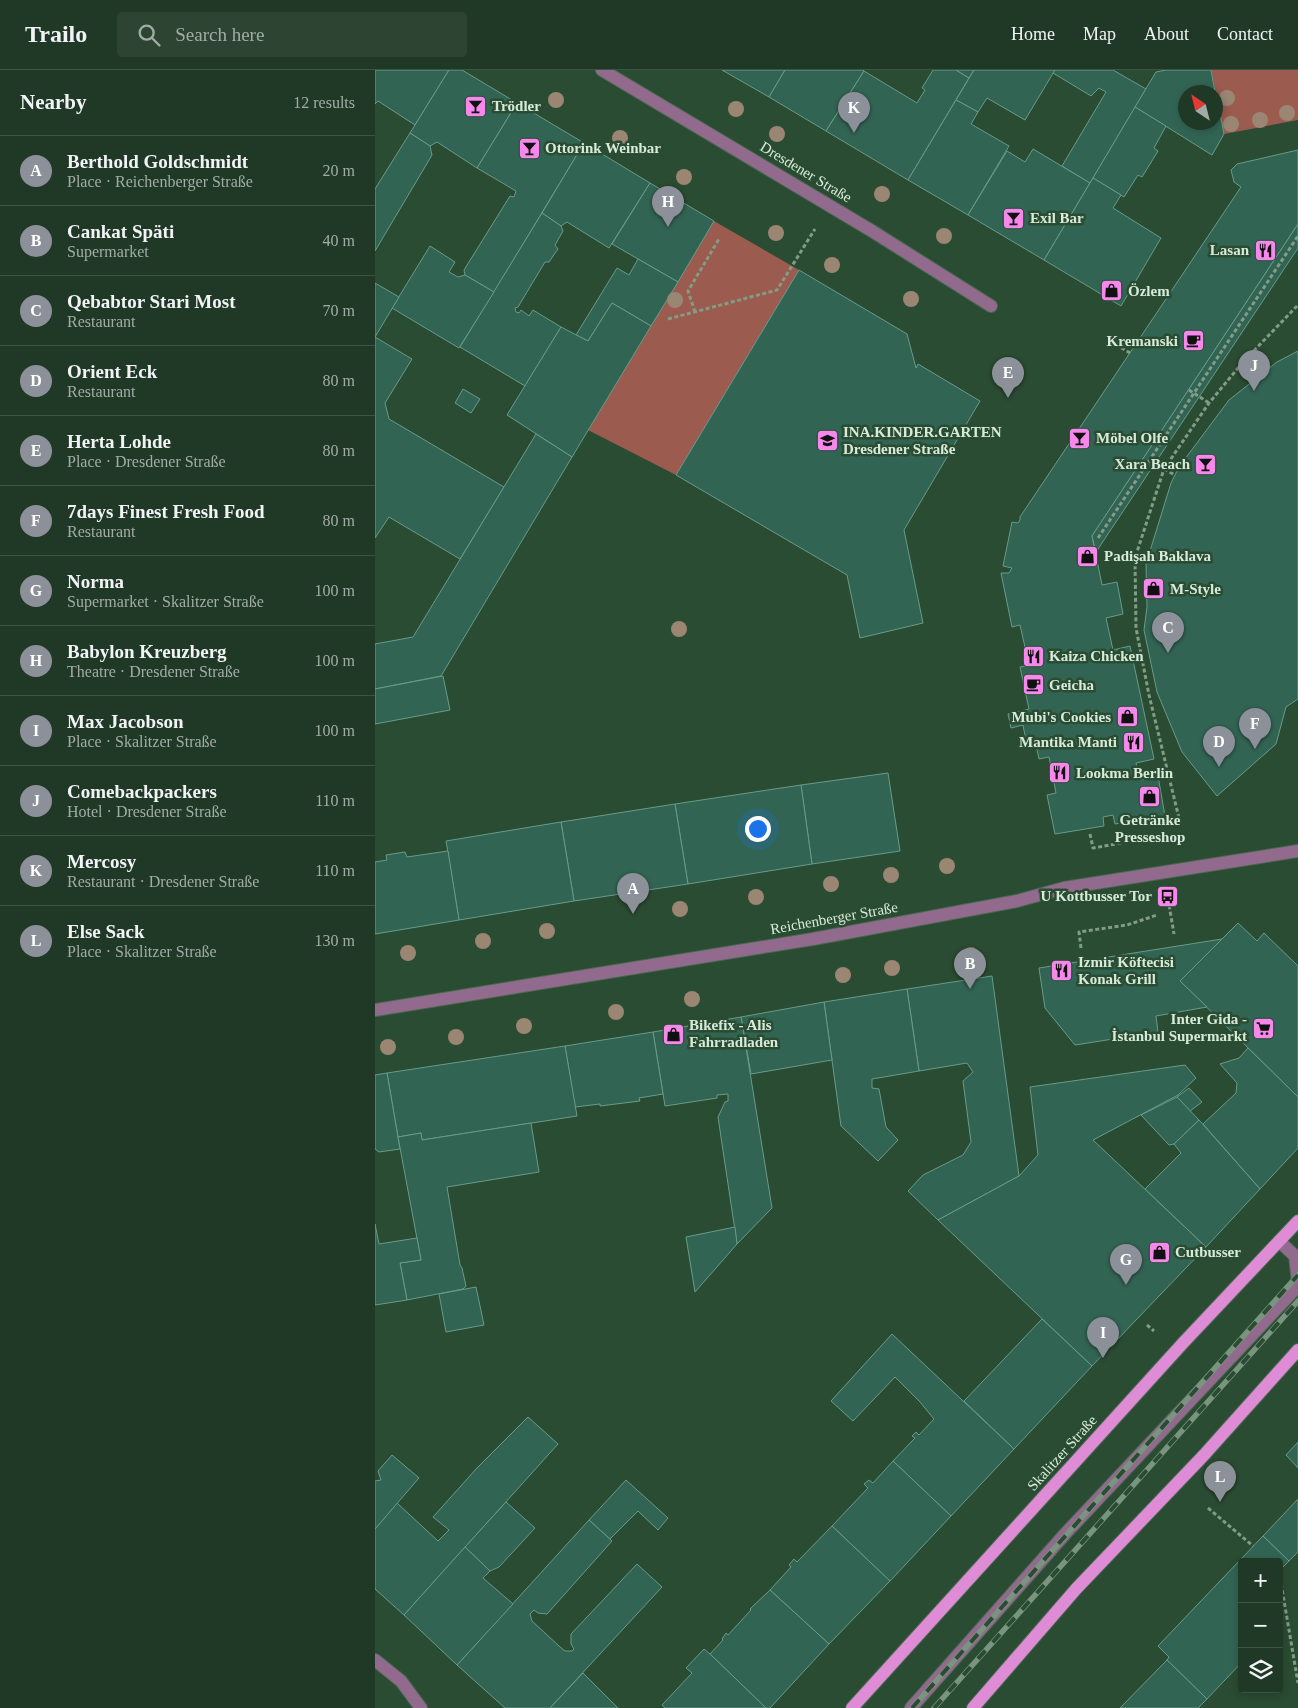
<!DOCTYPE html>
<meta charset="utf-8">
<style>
body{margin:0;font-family:Georgia,serif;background:#2d4432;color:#f1f3f6}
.controls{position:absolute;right:15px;bottom:15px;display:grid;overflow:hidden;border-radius:5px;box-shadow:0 2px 8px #0003}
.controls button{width:45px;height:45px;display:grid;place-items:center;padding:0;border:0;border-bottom:1px solid #3d5343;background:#203926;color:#f1f3f6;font:25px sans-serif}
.compass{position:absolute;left:803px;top:15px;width:45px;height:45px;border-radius:50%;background:#203926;box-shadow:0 2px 8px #0003;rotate:325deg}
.you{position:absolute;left:382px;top:758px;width:18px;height:18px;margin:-12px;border:4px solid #fff;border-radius:50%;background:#1a73e8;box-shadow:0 0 0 8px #1a73e833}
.badge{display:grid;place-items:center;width:32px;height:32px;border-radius:50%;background:#8c9099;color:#fff;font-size:16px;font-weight:700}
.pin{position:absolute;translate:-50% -41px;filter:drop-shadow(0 1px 2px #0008)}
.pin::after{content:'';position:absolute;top:26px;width:18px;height:15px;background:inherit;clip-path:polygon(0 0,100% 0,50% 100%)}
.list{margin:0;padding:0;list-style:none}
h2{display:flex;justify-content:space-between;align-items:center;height:65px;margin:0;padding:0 20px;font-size:21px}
h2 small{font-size:16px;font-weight:400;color:#a2aca7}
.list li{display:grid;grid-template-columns:32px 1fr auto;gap:15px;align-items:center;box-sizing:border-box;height:70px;padding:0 20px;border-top:1px solid #3d5343}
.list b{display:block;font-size:19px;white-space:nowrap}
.list p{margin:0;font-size:16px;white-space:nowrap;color:#a2aca7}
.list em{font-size:16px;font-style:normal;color:#a2aca7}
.icon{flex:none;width:28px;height:28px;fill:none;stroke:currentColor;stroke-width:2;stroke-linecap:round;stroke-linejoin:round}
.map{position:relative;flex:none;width:923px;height:1638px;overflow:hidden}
header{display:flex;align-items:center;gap:30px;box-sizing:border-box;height:70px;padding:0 25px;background:#203926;border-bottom:1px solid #3d5343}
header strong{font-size:24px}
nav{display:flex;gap:28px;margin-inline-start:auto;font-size:18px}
.search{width:350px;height:45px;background:#2d4432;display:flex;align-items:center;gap:12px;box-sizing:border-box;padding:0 18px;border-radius:5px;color:#a2aca7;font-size:19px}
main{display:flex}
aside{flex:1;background:#203926}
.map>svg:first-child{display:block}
.green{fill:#9c5b4f}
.building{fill:#326454;stroke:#699b8a}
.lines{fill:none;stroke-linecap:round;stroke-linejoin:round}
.minor-casing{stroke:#496950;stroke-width:14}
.major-casing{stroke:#496950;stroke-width:14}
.path{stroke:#829c88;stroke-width:3;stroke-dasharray:4 2.5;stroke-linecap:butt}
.minor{stroke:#926a8d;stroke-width:12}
.major{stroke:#de8cd5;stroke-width:12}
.rail-casing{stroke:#79947f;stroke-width:5.5}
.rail{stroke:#2a4c32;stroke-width:4;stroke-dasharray:11;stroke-linecap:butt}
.tree{fill:#9b8674}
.labels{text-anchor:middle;stroke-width:5;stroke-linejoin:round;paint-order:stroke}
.poi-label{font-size:15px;font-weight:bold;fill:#d8ebdb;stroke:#2a4c32;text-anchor:start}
.street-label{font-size:15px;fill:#d8ebdb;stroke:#2a4c32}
</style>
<header>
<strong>Trailo</strong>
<div class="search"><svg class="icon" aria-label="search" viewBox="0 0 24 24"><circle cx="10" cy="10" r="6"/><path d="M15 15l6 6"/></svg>Search here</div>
<nav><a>Home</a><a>Map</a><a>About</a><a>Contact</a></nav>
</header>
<main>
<aside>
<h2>Nearby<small>12 results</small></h2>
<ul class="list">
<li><span class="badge">A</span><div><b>Berthold Goldschmidt</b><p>Place · Reichenberger Straße</p></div><em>20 m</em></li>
<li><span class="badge">B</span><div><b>Cankat Späti</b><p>Supermarket</p></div><em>40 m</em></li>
<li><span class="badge">C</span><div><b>Qebabtor Stari Most</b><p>Restaurant</p></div><em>70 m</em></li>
<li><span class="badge">D</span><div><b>Orient Eck</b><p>Restaurant</p></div><em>80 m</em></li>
<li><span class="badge">E</span><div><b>Herta Lohde</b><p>Place · Dresdener Straße</p></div><em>80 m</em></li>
<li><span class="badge">F</span><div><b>7days Finest Fresh Food</b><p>Restaurant</p></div><em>80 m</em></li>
<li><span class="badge">G</span><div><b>Norma</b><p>Supermarket · Skalitzer Straße</p></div><em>100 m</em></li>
<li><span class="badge">H</span><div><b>Babylon Kreuzberg</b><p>Theatre · Dresdener Straße</p></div><em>100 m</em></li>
<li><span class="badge">I</span><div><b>Max Jacobson</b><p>Place · Skalitzer Straße</p></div><em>100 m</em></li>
<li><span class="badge">J</span><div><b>Comebackpackers</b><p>Hotel · Dresdener Straße</p></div><em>110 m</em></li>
<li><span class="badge">K</span><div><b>Mercosy</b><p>Restaurant · Dresdener Straße</p></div><em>110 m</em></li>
<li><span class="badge">L</span><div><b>Else Sack</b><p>Place · Skalitzer Straße</p></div><em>130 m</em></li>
</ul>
</aside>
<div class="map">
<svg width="923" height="1638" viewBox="0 0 923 1638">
<rect width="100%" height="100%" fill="#2a4c32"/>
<g class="green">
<path d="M836 0H923V50L849 64Z"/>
<path d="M339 151 424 200 301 405 213 360Z"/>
</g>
<g class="building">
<path d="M0 0H74L40 55 3 31 0 34Z"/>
<path d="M74 0H87L142 33 102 98 62 72 55 76 35 63Z"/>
<path d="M347 0H410L394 27Z"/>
<path d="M410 0H488L489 1 451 61 394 27Z"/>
<path d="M558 0H581L594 8 533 110 451 61 489 1 542 33 550 20 547 18Z"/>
<path d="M581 0H599L594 8Z"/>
<path d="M599 0H680L650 50 612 28 603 42 581 30Z"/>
<path d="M680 0H738L771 19 715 113 687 96 731 22 724 18 716 26 678 3Z"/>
<path d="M791 0H836L840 22H811V52H841V24L849 64 837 85 760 37 781 2Z"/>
<path d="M581 30 603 42 596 54 634 76 593 145 533 110Z"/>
<path d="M142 33 209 73 119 222 90 205 89 200 135 126 139 127 141 121 102 98Z"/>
<path d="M760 37 791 56 779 78 783 81 767 107 763 105 749 127 718 108Z"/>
<path d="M35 63 55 76 57 85 0 181V119Z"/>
<path d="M209 73 275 113 234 178 192 152 186 156 167 143Z"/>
<path d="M658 79 715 113 669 190 593 145 632 81 650 92Z"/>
<path d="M923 80V154L717 466 727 515 742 512 748 544 731 548 738 580 755 576 779 689 761 693 765 710 783 706 790 746 740 754 738 745 728 747 729 756 680 764 672 725 681 723 674 687 664 689 660 670 651 671 648 655 636 658 633 644 654 639 645 597 654 595 645 555 637 557 626 503H634L637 498 628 496 637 452 643 453 645 450V447L866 117 859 112 856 100 862 94Z"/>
<path d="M718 108 746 125 738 138 786 168 746 236 669 190Z"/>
<path d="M275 113 339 151 303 212 237 174Z"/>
<path d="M167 143 186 156 188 161 180 175 183 179 174 192H170L143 237 140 238 141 242 144 243 146 240 154 246 158 240 186 257 150 316 85 277Z"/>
<path d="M923 154V178L721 482 717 466Z"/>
<path d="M55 176 80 192 74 202 83 207 90 205 119 222 84 278 17 238Z"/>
<path d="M263 189 303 212 276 256 237 233 213 271 201 265 242 198 254 205Z"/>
<path d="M424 200 532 264 541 298 543 294 605 331 529 460 548 553 485 568 472 505 301 405Z"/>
<path d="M0 213 24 227 0 267Z"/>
<path d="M237 233 276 256 197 387 132 345 186 257 213 271Z"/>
<path d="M0 267 37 289 10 333 14 349 129 417 85 489 14 447 0 468Z"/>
<path d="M923 281V629L911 637 901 674 842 726 807 682 782 622 769 560 772 537 771 494 796 413 804 397 854 330 902 292Z"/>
<path d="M88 319 105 329 96 343 80 333Z"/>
<path d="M161 364 197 387 66 606 0 619V574L38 567Z"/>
<path d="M68 606 75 640 0 654V619Z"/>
<path d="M513 703 525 781 437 794 426 715Z"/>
<path d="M426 715 437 794 313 814 300 734Z"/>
<path d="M300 734 313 814 199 831 186 752Z"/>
<path d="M186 752 199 831 84 850 71 771Z"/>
<path d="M73 781 84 850 0 864V792L12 790 11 785 30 782 32 787Z"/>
<path d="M863 853 882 871 889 863 923 896V1027L805 911Z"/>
<path d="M847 869 805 911 832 937 781 946 783 962 700 975 670 938 664 898Z"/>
<path d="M617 906 644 1106 563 1150 533 1121 548 1105 588 1085 596 1072 588 1011 598 1002 592 993 544 1001 532 919Z"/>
<path d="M532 919 544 1001 497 1009V1018L504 1019 511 1057 523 1070 503 1091 466 1056 449 932Z"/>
<path d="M449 932 457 990 376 1004 366 947Z"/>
<path d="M366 947 397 1138 362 1174 343 1047 350 1032 353 1031V1024L342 1025V1028L290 1036 278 962Z"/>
<path d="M278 962 288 1024 264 1028 265 1031 225 1036V1034L200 1037 190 976Z"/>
<path d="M190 976 202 1046 47 1070 46 1063 23 1067 12 1003Z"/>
<path d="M873 978 923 1027V1078L885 1119 828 1054 861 1023 862 1013 845 994 864 988Z"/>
<path d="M810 995 821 1008 803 1025 718 1070 831 1177 717 1296 563 1150 644 1106 663 1085 655 1017Z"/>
<path d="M12 1003 25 1079 4 1082 0 1079V1005Z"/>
<path d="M814 1018 827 1032 815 1041 802 1027Z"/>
<path d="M802 1027 824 1050 799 1074 794 1075 766 1045Z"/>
<path d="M824 1050 885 1119 831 1177 770 1119 806 1083 799 1074Z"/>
<path d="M156 1053 164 1102 72 1117 85 1195 87 1198 91 1216 88 1219 32 1230 25 1193 46 1190 23 1067 46 1063 47 1070Z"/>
<path d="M0 1154 4 1174 42 1168 46 1190 25 1193 32 1230 0 1235Z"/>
<path d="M360 1157 362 1174 320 1222 311 1167Z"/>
<path d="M101 1217 109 1255 71 1262 64 1224Z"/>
<path d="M667 1249 717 1296 639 1379 589 1331Z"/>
<path d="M517 1264 639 1379 576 1446 518 1391 540 1368 537 1366 541 1362 544 1365 559 1349 545 1332 520 1307 478 1351 456 1331Z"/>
<path d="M153 1347 183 1374 29 1545 0 1519V1459L22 1433 63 1471 74 1460 58 1447 102 1398Z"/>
<path d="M923 1372V1398L911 1385Z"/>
<path d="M17 1385 44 1408 0 1459V1411L6 1410 3 1401Z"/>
<path d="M518 1391 576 1446 515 1511 457 1456 493 1418 489 1414 494 1410 498 1413Z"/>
<path d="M251 1410 293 1448 283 1460 263 1441 235 1469 214 1450Z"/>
<path d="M923 1429V1482L914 1491 888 1466Z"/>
<path d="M131 1432 160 1458 124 1497 115 1501 90 1477Z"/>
<path d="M214 1450 237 1471 172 1544 163 1543 159 1540 155 1544 157 1551 184 1576 190 1581H197L199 1579 196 1574V1564L262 1494 287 1517 175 1638H130L82 1595Z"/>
<path d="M457 1456 515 1511 454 1574 395 1520 416 1497 414 1495 419 1489 422 1492Z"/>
<path d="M888 1466 914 1491 904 1501V1492H867V1592L832 1629 792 1590 794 1587 783 1576Z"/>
<path d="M90 1477 115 1501 108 1508 138 1534 82 1595 29 1545Z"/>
<path d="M395 1520 454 1574 395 1638H391L335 1584 348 1570 347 1569 351 1563 353 1565 376 1540 375 1539Z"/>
<path d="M329 1579 335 1584 391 1638H290L287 1635 317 1603 311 1598Z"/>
<path d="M792 1590 832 1629 823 1638H745Z"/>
<path d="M208 1603 243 1638H175Z"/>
</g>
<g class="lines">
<defs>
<g id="minor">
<path d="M227 0 497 161 616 236"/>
<path d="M0 940 438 869 642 831 689 818 923 781"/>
<path d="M904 1171 920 1186 923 1212"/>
<path d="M0 1590 26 1611 46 1638"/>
<path d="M536 1638 690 1464 923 1216"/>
</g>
<g id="major">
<path d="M477 1638 808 1273 923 1151"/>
<path d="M598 1638 701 1519 829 1385 923 1280"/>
</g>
</defs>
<use href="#minor" class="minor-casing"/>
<use href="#major" class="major-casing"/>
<g class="path">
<path d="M320 242 313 221 344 169"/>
<path d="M293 249 402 220 440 159"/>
<path d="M735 271 755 283"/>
<path d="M814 320 834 333"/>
<path d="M789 399 800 405"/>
<path d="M723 468 923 166"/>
<path d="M804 748 774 625 761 558 760 488 789 399 834 333 868 292 923 235"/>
<path d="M715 764 718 778 775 768"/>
<path d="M793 829 799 864"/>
<path d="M706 878 704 862 752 855 782 845"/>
<path d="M772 1255 779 1261"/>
<path d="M833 1438 878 1476"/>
<path d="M904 1501 923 1613"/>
</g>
<use href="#minor" class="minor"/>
<use href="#major" class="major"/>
<defs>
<g id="rail">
<path d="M537 1638 923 1205"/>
<path d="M559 1638 923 1231"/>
</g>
</defs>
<use href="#rail" class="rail-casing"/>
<use href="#rail" class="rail"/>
</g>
<g class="tree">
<circle cx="852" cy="28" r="8"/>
<circle cx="181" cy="30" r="8"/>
<circle cx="361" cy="39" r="8"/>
<circle cx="912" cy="43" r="8"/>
<circle cx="885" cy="50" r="8"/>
<circle cx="856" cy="54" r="8"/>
<circle cx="402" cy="64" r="8"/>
<circle cx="245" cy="68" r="8"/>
<circle cx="309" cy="107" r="8"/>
<circle cx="507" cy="124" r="8"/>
<circle cx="401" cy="163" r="8"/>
<circle cx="569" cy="166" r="8"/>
<circle cx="457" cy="195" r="8"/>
<circle cx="536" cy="229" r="8"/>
<circle cx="300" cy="230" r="8"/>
<circle cx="304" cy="559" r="8"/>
<circle cx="572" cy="796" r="8"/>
<circle cx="516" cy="805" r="8"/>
<circle cx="456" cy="814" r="8"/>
<circle cx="381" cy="827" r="8"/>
<circle cx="305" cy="839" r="8"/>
<circle cx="172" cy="861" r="8"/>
<circle cx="108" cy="871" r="8"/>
<circle cx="33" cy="883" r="8"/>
<circle cx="596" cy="885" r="8"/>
<circle cx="517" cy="898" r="8"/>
<circle cx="468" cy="905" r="8"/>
<circle cx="317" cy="929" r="8"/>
<circle cx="241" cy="942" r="8"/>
<circle cx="149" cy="956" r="8"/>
<circle cx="81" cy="967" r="8"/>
<circle cx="13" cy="977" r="8"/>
</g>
<defs>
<symbol id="bar-square" viewBox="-11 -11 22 22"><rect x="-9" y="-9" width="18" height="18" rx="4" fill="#f688ec" stroke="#2a4c32"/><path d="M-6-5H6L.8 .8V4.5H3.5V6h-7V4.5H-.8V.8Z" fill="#111"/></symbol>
<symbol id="restaurant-square" viewBox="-11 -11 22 22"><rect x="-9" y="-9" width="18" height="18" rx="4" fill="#f688ec" stroke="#2a4c32"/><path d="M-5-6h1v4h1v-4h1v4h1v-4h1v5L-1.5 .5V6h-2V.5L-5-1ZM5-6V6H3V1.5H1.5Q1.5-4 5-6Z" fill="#111"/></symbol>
<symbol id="shop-square" viewBox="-11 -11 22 22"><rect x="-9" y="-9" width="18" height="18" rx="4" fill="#f688ec" stroke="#2a4c32"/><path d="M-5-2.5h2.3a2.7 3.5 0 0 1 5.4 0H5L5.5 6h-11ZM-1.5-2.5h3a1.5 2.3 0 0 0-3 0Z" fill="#111"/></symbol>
<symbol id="cafe-square" viewBox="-11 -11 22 22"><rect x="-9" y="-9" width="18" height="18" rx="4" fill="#f688ec" stroke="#2a4c32"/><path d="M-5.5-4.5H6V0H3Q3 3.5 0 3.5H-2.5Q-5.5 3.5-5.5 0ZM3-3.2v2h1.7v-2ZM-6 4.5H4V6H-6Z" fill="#111"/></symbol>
<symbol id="school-square" viewBox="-11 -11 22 22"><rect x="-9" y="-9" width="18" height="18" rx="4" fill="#f688ec" stroke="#2a4c32"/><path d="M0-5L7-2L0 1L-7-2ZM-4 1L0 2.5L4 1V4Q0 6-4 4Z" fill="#111"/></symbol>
<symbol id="bus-square" viewBox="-11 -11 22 22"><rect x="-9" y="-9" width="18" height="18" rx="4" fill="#f688ec" stroke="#2a4c32"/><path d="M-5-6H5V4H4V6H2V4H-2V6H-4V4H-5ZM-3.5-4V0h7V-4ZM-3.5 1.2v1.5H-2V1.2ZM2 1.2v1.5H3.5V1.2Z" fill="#111"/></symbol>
<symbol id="supermarket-square" viewBox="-11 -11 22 22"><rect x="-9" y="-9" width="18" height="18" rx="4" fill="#f688ec" stroke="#2a4c32"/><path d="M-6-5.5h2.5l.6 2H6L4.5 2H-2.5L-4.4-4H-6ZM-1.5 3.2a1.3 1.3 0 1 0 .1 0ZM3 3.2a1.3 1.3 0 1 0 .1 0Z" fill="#111"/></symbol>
</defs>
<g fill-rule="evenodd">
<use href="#bar-square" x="88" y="24" width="25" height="25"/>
<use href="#bar-square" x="142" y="66" width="25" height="25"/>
<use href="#bar-square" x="626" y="136" width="25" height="25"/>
<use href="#restaurant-square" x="878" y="168" width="25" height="25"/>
<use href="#shop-square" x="724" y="208" width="25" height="25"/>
<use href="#cafe-square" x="806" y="258" width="25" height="25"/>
<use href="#bar-square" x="692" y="356" width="25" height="25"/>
<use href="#school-square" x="440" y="358" width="25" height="25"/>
<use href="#bar-square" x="818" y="382" width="25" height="25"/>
<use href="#shop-square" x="700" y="474" width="25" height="25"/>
<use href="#shop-square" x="766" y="506" width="25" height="25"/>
<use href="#restaurant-square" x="646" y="574" width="25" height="25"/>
<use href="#cafe-square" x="646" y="602" width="25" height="25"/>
<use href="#shop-square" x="740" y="634" width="25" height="25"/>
<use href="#restaurant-square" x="746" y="660" width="25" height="25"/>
<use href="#restaurant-square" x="672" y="690" width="25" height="25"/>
<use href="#shop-square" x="762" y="714" width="25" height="25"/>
<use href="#bus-square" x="780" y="814" width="25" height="25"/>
<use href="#restaurant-square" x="674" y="888" width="25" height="25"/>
<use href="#supermarket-square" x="876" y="946" width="25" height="25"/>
<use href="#shop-square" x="286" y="952" width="25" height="25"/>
<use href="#shop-square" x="772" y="1170" width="25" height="25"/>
</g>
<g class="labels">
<g class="poi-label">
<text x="117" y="41">Trödler</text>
<text x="170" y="83">Ottorink Weinbar</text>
<text x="655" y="153">Exil Bar</text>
<text x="874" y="185" text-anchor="end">Lasan</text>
<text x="753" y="226">Özlem</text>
<text x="803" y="276" text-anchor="end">Kremanski</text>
<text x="468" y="367">INA.KINDER.GARTEN<tspan x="468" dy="17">Dresdener Straße</tspan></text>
<text x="721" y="373">Möbel Olfe</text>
<text x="815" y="399" text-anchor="end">Xara Beach</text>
<text x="729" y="491">Padişah Baklava</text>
<text x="795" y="524">M-Style</text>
<text x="674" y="591">Kaiza Chicken</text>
<text x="674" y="620">Geicha</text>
<text x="736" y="652" text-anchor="end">Mubi's Cookies</text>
<text x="742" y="677" text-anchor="end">Mantika Manti</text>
<text x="701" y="708">Lookma Berlin</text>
<text x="775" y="755" text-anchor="middle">Getränke<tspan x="775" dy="17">Presseshop</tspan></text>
<text x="777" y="831" text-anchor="end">U Kottbusser Tor</text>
<text x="703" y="897">Izmir Köftecisi<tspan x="703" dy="17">Konak Grill</tspan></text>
<text x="872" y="954" text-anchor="end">Inter Gida -<tspan x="872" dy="17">İstanbul Supermarkt</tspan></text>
<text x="314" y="960">Bikefix - Alis<tspan x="314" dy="17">Fahrradladen</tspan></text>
<text x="800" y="1187">Cutbusser</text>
</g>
<g class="street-label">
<text transform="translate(431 102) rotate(31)" y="5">Dresdener Straße</text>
<text transform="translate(459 848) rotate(-10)" y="5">Reichenberger Straße</text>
<text transform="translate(687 1383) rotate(-48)" y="5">Skalitzer Straße</text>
</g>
</g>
</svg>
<div class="controls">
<button>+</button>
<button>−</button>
<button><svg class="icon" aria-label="layers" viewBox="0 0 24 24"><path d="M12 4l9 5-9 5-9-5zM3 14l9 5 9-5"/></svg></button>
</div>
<svg class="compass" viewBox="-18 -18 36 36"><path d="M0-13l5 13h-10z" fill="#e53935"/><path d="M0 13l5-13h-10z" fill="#a2aca7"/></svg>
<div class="you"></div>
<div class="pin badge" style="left:258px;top:844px">A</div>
<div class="pin badge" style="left:595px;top:919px">B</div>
<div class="pin badge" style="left:793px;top:583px">C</div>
<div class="pin badge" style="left:844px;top:697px">D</div>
<div class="pin badge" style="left:633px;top:328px">E</div>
<div class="pin badge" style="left:880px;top:679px">F</div>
<div class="pin badge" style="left:751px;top:1215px">G</div>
<div class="pin badge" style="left:293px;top:157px">H</div>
<div class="pin badge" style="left:728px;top:1288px">I</div>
<div class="pin badge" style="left:879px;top:321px">J</div>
<div class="pin badge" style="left:479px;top:63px">K</div>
<div class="pin badge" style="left:845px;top:1432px">L</div>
</div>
</main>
